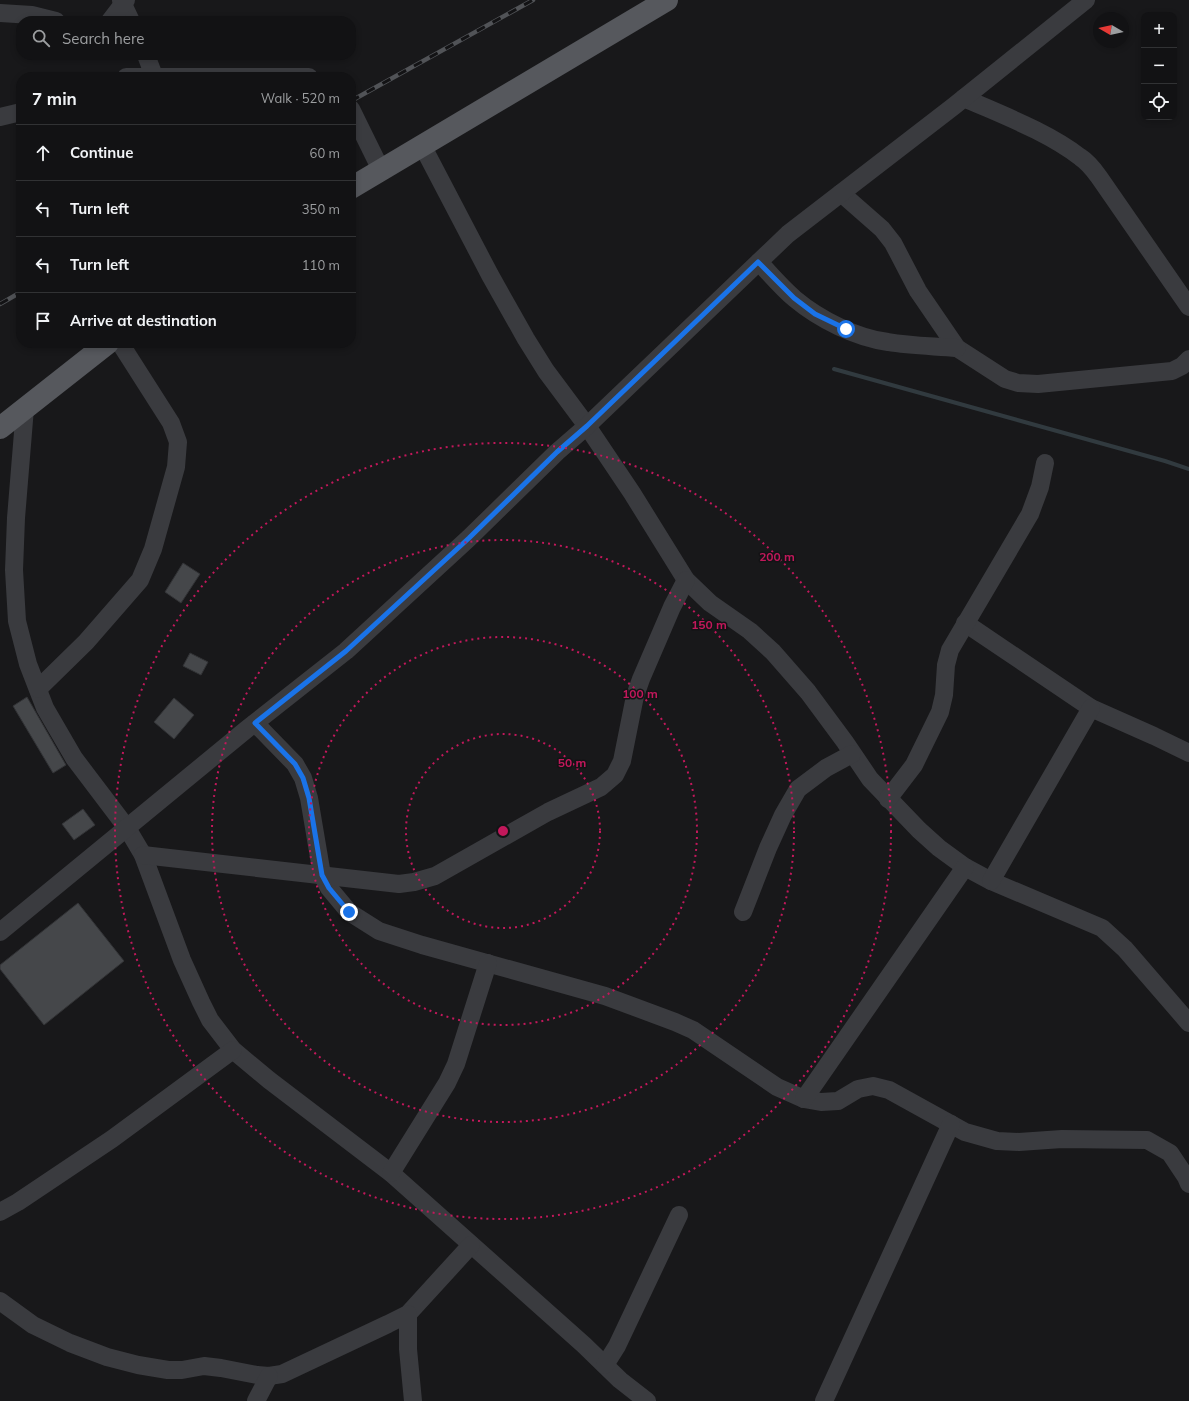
<!DOCTYPE html>
<meta charset="utf-8">
<style>
body{margin:0;font-family:Mulish,sans-serif;background:#1b1b1d;color:#f1f3f6}
.controls{position:absolute;right:12px;top:12px;display:grid;overflow:hidden;border-radius:8px;box-shadow:0 2px 6px #0003}
.controls button{width:36px;height:36px;display:grid;place-items:center;padding:0;border:0;border-bottom:1px solid #313234;background:#121214;color:#f1f3f6;font:20px sans-serif}
.compass{position:absolute;left:1093px;top:12px;width:36px;height:36px;border-radius:50%;background:#121214;box-shadow:0 2px 6px #0003;rotate:279deg}
.stop{position:absolute;width:12px;height:12px;margin:-9px;border:3px solid #1a73e8;border-radius:50%;background:#fff}
.stop.end{background:#1a73e8;border-color:#fff;box-shadow:0 1px 4px #0008}
.list{margin:0;padding:0;list-style:none}
h2{display:flex;justify-content:space-between;align-items:center;height:52px;margin:0;padding:0 16px;font-size:17px}
h2 small{font-size:13px;font-weight:400;color:#9c9ea0}
.list li{display:grid;grid-template-columns:26px 1fr auto;gap:12px;align-items:center;box-sizing:border-box;height:56px;padding:0 16px;border-top:1px solid #313234}
.list b{display:block;font-size:15px;white-space:nowrap}
.list em{font-size:13px;font-style:normal;color:#9c9ea0}
.icon{flex:none;width:22px;height:22px;fill:none;stroke:currentColor;stroke-width:2;stroke-linecap:round;stroke-linejoin:round}
.map{position:relative;flex:none;width:1189px;height:1401px;overflow:hidden}
.search{position:absolute;background:#121214;box-shadow:0 2px 6px #0003;left:16px;top:16px;width:340px;height:44px;display:flex;align-items:center;gap:10px;box-sizing:border-box;padding:0 14px;border-radius:16px;color:#9c9ea0;font-size:15px}
.panel{position:absolute;background:#121214;box-shadow:0 2px 6px #0003;left:16px;top:72px;width:340px;height:276px;border-radius:16px}
.map>svg:first-child{display:block}
.lines{fill:none;stroke-linecap:round;stroke-linejoin:round}
.stream{stroke:#313a3f;stroke-width:4}
.building{fill:#45474a;stroke:#323336}
.minor{stroke:#3a3b3f;stroke-width:18}
.major{stroke:#56585d;stroke-width:22}
.rail-casing{stroke:#515357;stroke-width:4.5}
.rail{stroke:#131315;stroke-width:3;stroke-dasharray:9;stroke-linecap:butt}
.route{stroke:#1a73e8;stroke-width:5}
.ring{fill:none;stroke:#c2185b;stroke-width:2;stroke-dasharray:2 4}
.centre{fill:#c2185b;stroke:#131315;stroke-width:2}
.ring-label{font-size:12px;text-anchor:middle;font-weight:bold;fill:#c2185b;stroke:#131315;stroke-width:3;stroke-linejoin:round;paint-order:stroke}
</style>
<div class="map">
<svg width="1189" height="1401" viewBox="0 0 1189 1401">
<rect width="100%" height="100%" fill="#18181a"/>
<g class="lines">
<path class="stream" d="M834 369 1165 461 1189 469"/>
</g>
<g class="building">
<path d="M183 563 200 574 181 603 165 592Z"/>
<path d="M190 653 208 662 201 675 183 666Z"/>
<path d="M27 697 66 765 53 773 13 706Z"/>
<path d="M174 698 194 715 174 739 154 722Z"/>
<path d="M83 809 95 825 74 840 62 824Z"/>
<path d="M78 903 124 961 44 1025 0 969V965Z"/>
</g>
<g class="lines">
<g class="minor">
<path d="M121 0 131 21"/>
<path d="M0 13 32 15 56 21"/>
<path d="M110 21 126 0"/>
<path d="M146 55 154 76"/>
<path d="M126 77H309"/>
<path d="M964 98C1002 115 1048 132 1080 157 1088 162 1094 170 1099 177L1189 307"/>
<path d="M351 109 381 170"/>
<path d="M0 117 21 112"/>
<path d="M422 145 490 275 526 339 546 371 587 426 632 493 686 580 710 603 750 631 773 652 808 692 845 742 870 779 919 830 939 848 965 867 991 881 1102 928 1125 949 1189 1023"/>
<path d="M841 193 882 229 893 243 918 291 957 348 1005 379 1018 383 1038 384 1172 371 1182 366 1189 359"/>
<path d="M759 262C770 274 782 288 795 299 819 319 856 338 888 342 911 346 934 346 957 348"/>
<path d="M25 408 16 518 14 570 17 621 28 664 45 708 74 758 127 828 143 855 182 960 201 1002 210 1020 233 1050 269 1080 391 1173 584 1345 620 1380 647 1401"/>
<path d="M965 623 1091 708 1154 736 1189 753"/>
<path d="M38 689 86 642 140 580 153 549 176 467 178 442 171 423 120 343"/>
<path d="M255 723 295 764 303 778 309 798 322 875 329 888 349 912 379 931 422 945 605 996 675 1022 693 1030 777 1087 804 1099 821 1102 838 1101 858 1089 873 1086 889 1090 965 1132 997 1141 1019 1142 1062 1139 1147 1140 1170 1153 1186 1177 1189 1184"/>
<path d="M888 799 914 765 940 712 944 695 946 665 950 650 1030 514 1040 487 1045 463"/>
<path d="M143 855 399 884 414 882 435 876 548 812 601 787 615 775 622 761 635 696 641 679 672 607 686 580"/>
<path d="M991 881 1091 708"/>
<path d="M743 912 768 848 783 815 798 789 826 768 852 754"/>
<path d="M0 932 247 729 346 651 469 538 557 452 587 426 788 234 954 106 1086 0"/>
<path d="M804 1099 965 867"/>
<path d="M391 1173 447 1083 456 1064 488 963"/>
<path d="M0 1212 18 1202 112 1139 233 1050"/>
<path d="M0 1301 33 1325 70 1343 107 1357 138 1365 168 1370H182L204 1366 221 1368 257 1375 269 1376 282 1374 388 1324 408 1314 471 1245"/>
<path d="M408 1314V1349L413 1401"/>
<path d="M605 1365 617 1346 679 1215"/>
<path d="M256 1401 269 1376"/>
<path d="M824 1401 951 1124"/>
</g>
<g class="major">
<path d="M351 188 667 0"/>
<path d="M0 428 108 343"/>
</g>
<defs>
<g id="rail">
<path d="M351 101 533 0"/>
<path d="M0 304 21 292"/>
</g>
</defs>
<use href="#rail" class="rail-casing"/>
<use href="#rail" class="rail"/>
</g>
<g class="lines">
<path class="route" d="M349 912 329 888 322 875 309 798 303 778 295 764 255 723 346 651 469 538 557 452 587 426 758 262 794 298 815 314 846 329"/>
</g>
<g class="ring">
<circle cx="503" cy="831" r="97"/>
<circle cx="503" cy="831" r="194"/>
<circle cx="503" cy="831" r="291"/>
<circle cx="503" cy="831" r="388"/>
</g>
<circle cx="503" cy="831" r="6" class="centre"/>
<g class="ring-label">
<text x="777" y="561">200 m</text>
<text x="709" y="629">150 m</text>
<text x="640" y="698">100 m</text>
<text x="572" y="767">50 m</text>
</g>
</svg>
<div class="controls">
<button>+</button>
<button>−</button>
<button><svg class="icon" aria-label="locate" viewBox="0 0 24 24"><circle cx="12" cy="12" r="6"/><path d="M12 2v4M12 18v4M2 12h4M18 12h4"/></svg></button>
</div>
<svg class="compass" viewBox="-18 -18 36 36"><path d="M0-13l5 13h-10z" fill="#e53935"/><path d="M0 13l5-13h-10z" fill="#9c9ea0"/></svg>
<div class="stop" style="left:846px;top:329px"></div>
<div class="stop end" style="left:349px;top:912px"></div>
<div class="search"><svg class="icon" aria-label="search" viewBox="0 0 24 24"><circle cx="10" cy="10" r="6"/><path d="M15 15l6 6"/></svg>Search here</div>
<section class="panel">
<h2>7 min<small>Walk · 520 m</small></h2>
<ul class="list">
<li><svg class="icon" aria-label="ahead" viewBox="0 0 24 24"><path d="M12 20V5M6 11l6-6 6 6"/></svg><div><b>Continue</b></div><em>60 m</em></li>
<li><svg class="icon" aria-label="left" viewBox="0 0 24 24"><path d="M17 20v-9H6M10 6l-5 5 5 5"/></svg><div><b>Turn left</b></div><em>350 m</em></li>
<li><svg class="icon" aria-label="left" viewBox="0 0 24 24"><path d="M17 20v-9H6M10 6l-5 5 5 5"/></svg><div><b>Turn left</b></div><em>110 m</em></li>
<li><svg class="icon" aria-label="arrive" viewBox="0 0 24 24"><path d="M6 21V4h12l-3 4 3 4H6"/></svg><div><b>Arrive at destination</b></div></li>
</ul>
</section>
</div>
